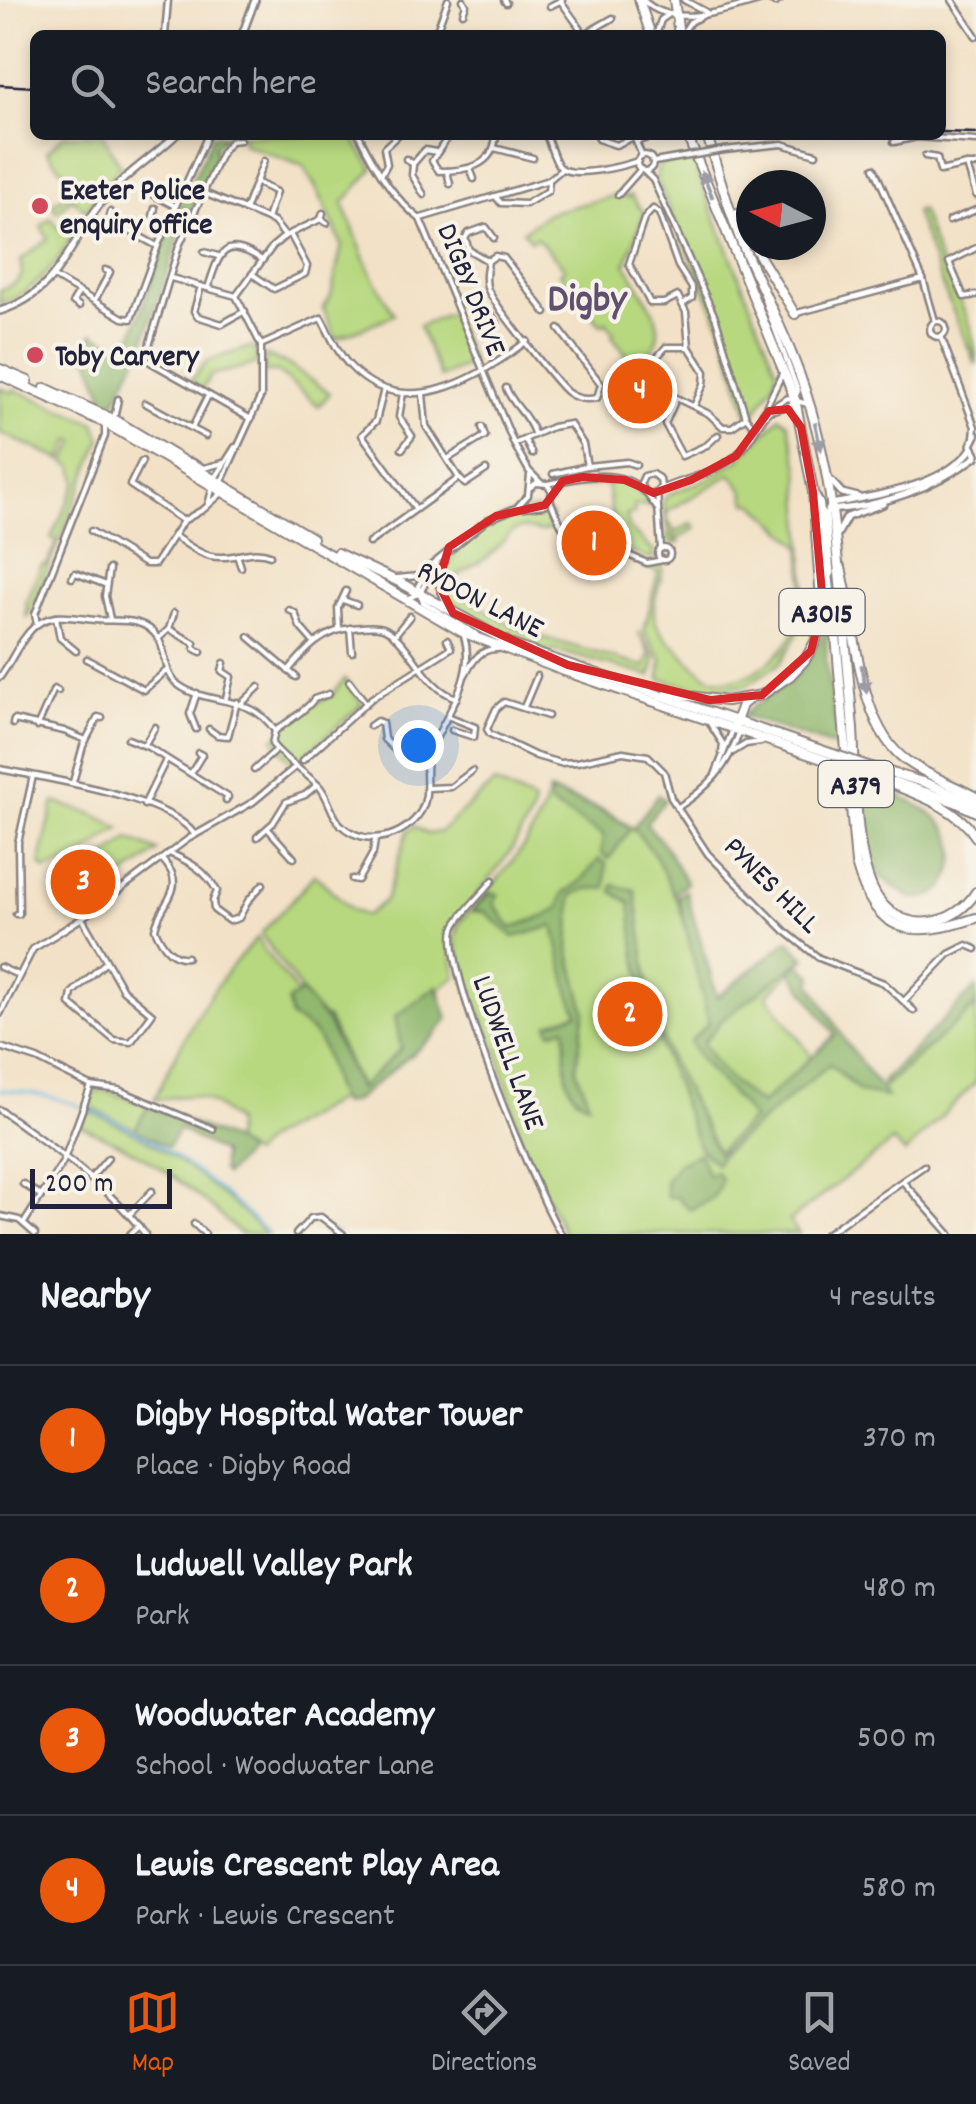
<!DOCTYPE html>
<meta charset="utf-8">
<style>
body{margin:0;font-family:Dekko,sans-serif;background:#242831;color:#f1f3f6}
.compass{position:absolute;left:736px;top:170px;width:90px;height:90px;border-radius:50%;background:#171b24;box-shadow:0 5px 15px #0003;rotate:276deg}
.scale{position:absolute;left:30px;bottom:25px;width:142px;box-sizing:border-box;padding-left:10px;border:5px solid #22223b;border-top:0;font-size:28px;line-height:35px;white-space:nowrap;color:#22223b;-webkit-text-stroke:8px #f7f3e8;paint-order:stroke}
.you{position:absolute;left:418px;top:745px;width:35px;height:35px;margin:-25px;border:8px solid #fff;border-radius:50%;background:#1a73e8;box-shadow:0 0 0 15px #1a73e833}
.badge{display:grid;place-items:center;width:65px;height:65px;border-radius:50%;background:#ea580c;color:#fff;font-size:32px;font-weight:700}
.pin{position:absolute;translate:-50% -50%;border:5px solid #fff;box-shadow:0 2px 10px #0006}
.list{margin:0;padding:0;list-style:none}
h2{display:flex;justify-content:space-between;align-items:center;height:130px;margin:0;padding:0 40px;font-size:42px}
h2 small{font-size:32px;font-weight:400;color:#9ea1a6}
.list li{display:grid;grid-template-columns:65px 1fr auto;gap:30px;align-items:center;box-sizing:border-box;height:150px;padding:0 40px;border-top:2px solid #363941}
.list b{display:block;font-size:38px;white-space:nowrap}
.list p{margin:0;font-size:32px;white-space:nowrap;color:#9ea1a6}
.list em{font-size:32px;font-style:normal;color:#9ea1a6}
.icon{flex:none;width:55px;height:55px;fill:none;stroke:currentColor;stroke-width:2;stroke-linecap:round;stroke-linejoin:round}
.map{position:relative;flex:none;width:976px;height:1234px;overflow:hidden}
.search{position:absolute;background:#171b24;box-shadow:0 5px 15px #0003;left:30px;right:30px;top:30px;height:110px;display:flex;align-items:center;gap:25px;box-sizing:border-box;padding:0 35px;border-radius:15px;color:#9ea1a6;font-size:38px}
.sheet{height:730px;background:#171b24}
nav{display:flex;justify-content:space-around;align-items:center;box-sizing:border-box;height:140px;border-top:2px solid #363941;background:#171b24;font-size:28px;color:#9ea1a6}
nav a{display:grid;justify-items:center;gap:5px}
nav .on{color:#ea580c}
.map>svg:first-child{display:block}
.green{fill:#b7d87f;stroke:#6c7d5d;stroke-width:2.5}
.forest{fill:#91b86e;stroke:#5a6d54;stroke-width:2.5}
.lines{fill:none;stroke-linecap:round;stroke-linejoin:round}
.stream{stroke:#65b5e0;stroke-width:2.5}
.minor-casing{stroke:#8a8280;stroke-width:9}
.tertiary-casing{stroke:#8a8280;stroke-width:10}
.primary-casing{stroke:#8a8280;stroke-width:12}
.minor{stroke:#fff;stroke-width:4}
.tertiary{stroke:#fff;stroke-width:5}
.primary{stroke:#fff;stroke-width:8}
.rail{stroke:#22223b;stroke-width:2.5}
.minor-bridge-casing{stroke:#8a8280;stroke-width:9;stroke-linecap:butt}
.primary-bridge-casing{stroke:#8a8280;stroke-width:12;stroke-linecap:butt}
.minor-bridge{stroke:#fff;stroke-width:4}
.primary-bridge{stroke:#fff;stroke-width:8}
.oneway{fill:#9c9ca7}
.marked{fill:none;stroke:#d62828;stroke-width:8;stroke-linejoin:round}
.poi-dot{fill:#d1495b;stroke:#f7f3e8;stroke-width:4}
.labels{text-anchor:middle;stroke-width:8;stroke-linejoin:round;paint-order:stroke}
.shield{fill:#f7f3e8;stroke:#62616f;stroke-width:2.5}
.shield-label{font-size:28px;font-weight:bold;fill:#22223b}
.poi-label{font-size:30px;font-weight:bold;fill:#22223b;stroke:#f7f3e8;text-anchor:start}
.street-label{font-size:30px;fill:#22223b;stroke:#f7f3e8}
.district-label{font-size:40px;font-weight:bold;fill:#614f70;stroke:#f7f3e8}
</style>
<div class="map">
<svg width="976" height="1234" viewBox="0 0 976 1234">
<rect width="100%" height="100%" fill="#f7f3e8"/>
<filter id="ink" filterUnits="userSpaceOnUse"><feTurbulence type="fractalNoise" baseFrequency=".01" numOctaves="2"/><feDisplacementMap in="SourceGraphic" scale="20" xChannelSelector="R" yChannelSelector="G"/><feConvolveMatrix kernelMatrix="1 2 1 2 8 2 1 2 1" color-interpolation-filters="sRGB"/></filter>
<filter id="wash" filterUnits="userSpaceOnUse"><feTurbulence type="fractalNoise" baseFrequency=".0048" numOctaves="4" result="noise"/><feDisplacementMap in="SourceGraphic" scale="40" xChannelSelector="R" yChannelSelector="G"/><feGaussianBlur stdDeviation="2.25" result="paint"/><feColorMatrix in="noise" values="0 0 0 0 0 0 0 0 0 0 0 0 0 0 0 0 0 1.4 0 .05"/><feComposite in="paint" operator="in"/></filter>
<g filter="url(#wash)">
<rect width="100%" height="100%" fill="#f2e1c6"/>
<g class="green">
<path d="M64 135H103L120 166 85 210 72 198 57 212 51 204 78 189 47 151Z"/>
<path d="M236 135H351L373 169 343 203 368 267 394 315 336 339 323 308 331 296 342 245 319 193 303 166 243 144V138Z"/>
<path d="M692 160 777 370 774 383 753 416 748 414 723 331 656 178 659 164Z"/>
<path d="M622 194 627 198 630 195 644 213 626 264C651 310 681 333 631 371L622 361 628 356 612 336 614 333 606 322 601 325 560 273 565 268 536 237 531 241 523 231 548 213Z"/>
<path d="M921 210C927 227 933 245 940 262 957 297 976 326 976 365L943 287 915 212Z"/>
<path d="M51 218 59 229 73 236C54 267 35 292 0 304V290L14 284 22 276 21 260 48 239 41 226Z"/>
<path d="M451 313 472 363 440 377 419 326Z"/>
<path d="M251 347 257 353 256 364 211 375 202 389 190 382 207 361Z"/>
<path d="M266 356 284 362 330 393 319 406 278 372H264Z"/>
<path d="M0 388 12 393 14 389 95 423 101 439 27 619 26 603 41 566 47 564 58 541 51 539 77 482 74 467 65 462 76 442 71 439 62 460 0 433Z"/>
<path d="M780 417 788 423 799 467 805 584 797 635 780 663 745 686 702 689 660 679 662 660 644 632 658 572 644 567 659 564 663 568C661 583 653 598 654 613 655 630 668 640 679 650 690 661 701 675 716 679 749 687 790 650 799 621 806 597 803 568 801 546L754 503H747L744 490 731 474 668 511 667 518 675 533 692 523 696 528 678 539 671 535 679 543 672 544 667 539 669 532 663 504 667 495 708 479 740 459Z"/>
<path d="M593 480C615 478 639 486 651 506L634 505 635 513 627 515 629 528 654 552 652 559 621 549 592 554 586 552 577 540 600 526 613 524 607 484 565 490 561 494 562 490Z"/>
<path d="M544 510 552 516 550 529 541 532 522 528 513 531 489 556 456 577V593L524 632 645 667 650 654 638 631 655 658 651 676 557 651 537 649 467 612 447 598 442 577C461 538 499 508 544 510Z"/>
<path d="M345 679 362 704 294 765 274 739 292 719 317 702 331 696Z"/>
<path d="M494 783 534 802 532 814 510 852 455 924 449 940 456 977 439 989 447 1020 360 1088 328 1019 317 1013 261 934C278 913 299 896 314 874L351 909 366 916 386 899 408 831 414 826 427 834 440 832Z"/>
<path d="M549 791C572 800 600 806 621 820 677 856 690 946 706 1006L790 944 806 958 767 995 812 1057 840 1040 881 1089 976 1006V1082L905 1153 893 1141 789 1221 799 1234H564L523 1146 497 1050 465 980 455 940 460 923C493 884 537 842 549 791Z"/>
<path d="M54 802 93 814 120 828 76 860 46 870 41 864V857Z"/>
<path d="M129 839 158 851 114 884 99 862Z"/>
<path d="M257 938C267 959 285 974 297 994L288 1001 291 1018C310 1026 327 1045 331 1067 332 1080 332 1087 339 1099L265 1141 252 1155 234 1142 235 1122C202 1092 198 1093 154 1100 186 1033 205 992 257 938Z"/>
<path d="M104 1090 149 1105 135 1129 89 1107 95 1092Z"/>
<path d="M87 1111C156 1137 213 1185 266 1234H240C190 1185 146 1153 81 1126Z"/>
</g>
<g class="forest">
<path d="M213 135H227L215 146 216 157 178 241 145 339 115 402 106 401 90 360 83 355 93 333 127 352 166 238Z"/>
<path d="M824 630 827 634 826 661 839 748 743 716C754 703 769 697 782 687 802 672 815 653 824 630Z"/>
<path d="M862 780C902 799 976 817 949 878 942 895 928 899 911 898L878 875 868 855Z"/>
<path d="M551 792 606 813 631 828 609 859 601 853 603 835 550 804Z"/>
<path d="M658 795 665 800 646 823 665 846 687 883 674 894 655 855 633 828Z"/>
<path d="M599 859 606 863V888L587 889 572 895 569 950 585 1011 576 1069 589 1103C556 1096 569 1049 565 1027L551 1032 548 1024 578 1013 569 992 554 926 514 937 485 912 472 911 490 893 498 894 494 903 511 928 546 916 560 907 563 894 580 882Z"/>
<path d="M613 885 635 890 651 1004 669 1057 720 1157 716 1164 699 1148 653 1026 636 956 630 903 613 892Z"/>
<path d="M686 891 717 997 789 940 804 958 722 1020 703 1043C716 1068 738 1089 761 1104L835 1035 791 971 799 964 813 976 811 983 845 1041 887 1097 860 1092 830 1064 722 1154 720 1150 752 1119C734 1092 702 1070 690 1041L709 1023 678 896Z"/>
<path d="M437 986 448 1019 434 1036 354 1101 342 1104C321 1070 336 1038 291 1018L288 1001 301 992 327 1022 359 1089 401 1049 395 1017Z"/>
<path d="M976 987V1006L884 1086 882 1082Z"/>
<path d="M149 1105 233 1141 247 1152 225 1175 222 1171V1153L179 1129 168 1147 135 1129Z"/>
<path d="M699 1153 708 1175 715 1171 721 1179C716 1203 707 1199 690 1210L677 1197H667L665 1181 677 1164Z"/>
</g>
<g class="lines">
<g class="stream">
<path d="M0 1090C105 1094 195 1165 269 1234"/>
<path d="M324 1234 330 1230 337 1234"/>
</g>
</g>
</g>
<g filter="url(#ink)">
<g class="lines">
<defs>
<g id="minor">
<path d="M504 0 506 3"/>
<path d="M560 0 585 35"/>
<path d="M643 0C673 30 727 10 762 0"/>
<path d="M684 0 706 12"/>
<path d="M769 0 775 3 780 0"/>
<path d="M952 0 976 36"/>
<path d="M550 6 562 0"/>
<path d="M463 13 466 5 463 0"/>
<path d="M682 34 690 22 704 15"/>
<path d="M165 35 168 0"/>
<path d="M435 35 448 0"/>
<path d="M583 35 613 18"/>
<path d="M656 35 661 20 668 15"/>
<path d="M359 135C373 164 394 199 420 219L514 444 529 471 540 482"/>
<path d="M449 135 432 161 439 171C466 171 494 167 496 135"/>
<path d="M546 135C550 144 553 158 559 166 570 180 623 166 638 161"/>
<path d="M598 139 616 145 634 137 642 156"/>
<path d="M240 140 231 141 222 152 179 246 145 359 251 419"/>
<path d="M638 141 657 135"/>
<path d="M894 142 917 137 976 141"/>
<path d="M494 148 533 158"/>
<path d="M724 150 782 144 816 154"/>
<circle cx="645" cy="163" r="8"/>
<path d="M925 156 937 158 940 171 967 165"/>
<path d="M406 159 413 164 425 150 436 152"/>
<path d="M654 162 683 157"/>
<path d="M413 165 412 175 424 195"/>
<path d="M976 165H967L976 195"/>
<path d="M470 168 474 179"/>
<path d="M874 168 923 279 935 321"/>
<path d="M447 171 450 184"/>
<path d="M644 171 653 180 716 319 746 417 754 427"/>
<path d="M382 173 387 164 384 148 398 135"/>
<path d="M256 182 276 192 267 219"/>
<path d="M157 189 154 195 175 206"/>
<path d="M204 193 274 222 285 236"/>
<path d="M618 195 641 169"/>
<path d="M496 197 501 203 526 204 548 191 549 180"/>
<path d="M155 208 152 220 166 228"/>
<path d="M245 210 264 161"/>
<path d="M323 213 321 219 327 223"/>
<path d="M421 218 549 180 562 169"/>
<path d="M108 219 157 246"/>
<path d="M949 221 976 210"/>
<path d="M102 226 108 219 110 212"/>
<path d="M976 248 949 262 964 297 976 295"/>
<path d="M204 252 218 256"/>
<path d="M488 261C486 271 484 283 489 292 496 306 556 383 567 392 576 399 587 400 597 398L601 384 559 329"/>
<path d="M488 261 495 256 504 258 546 313"/>
<path d="M488 261 469 250 465 238 469 233 486 227 494 238"/>
<path d="M252 274 274 289 305 274 307 266 290 234"/>
<path d="M54 277 123 318 131 319 159 243 206 139"/>
<path d="M171 278 236 296 261 345V396L221 483"/>
<path d="M201 286 194 311 197 316 222 324 245 311"/>
<path d="M208 288C219 253 224 235 262 260"/>
<path d="M79 292 73 302 79 306"/>
<path d="M236 296 273 246 285 236 321 219"/>
<path d="M96 298 110 272 105 270"/>
<path d="M764 300 798 391 791 405 774 410"/>
<path d="M683 304 692 298V288L678 266 659 213 653 209 644 219 629 264 650 303H664L678 296 686 312 689 347 705 372 704 384 694 406"/>
<path d="M489 312 497 323"/>
<path d="M797 313 923 279"/>
<circle cx="938" cy="329" r="8"/>
<path d="M941 336 975 427 974 437"/>
<path d="M261 345 321 318C330 334 337 353 350 366 404 423 477 379 527 341"/>
<path d="M647 368 666 347H688"/>
<path d="M506 388C513 406 528 414 534 433"/>
<path d="M384 389 376 421 362 435 416 509"/>
<path d="M660 390 709 414 723 427H732L746 417"/>
<path d="M423 394 426 426 459 478"/>
<path d="M676 399 665 424 682 456 707 445 718 435"/>
<path d="M145 403 206 436"/>
<path d="M762 415 782 374"/>
<path d="M114 419 118 399"/>
<path d="M192 428 208 396"/>
<path d="M525 440 532 454"/>
<path d="M514 444 552 427 570 424 583 444 587 466 627 462 636 465"/>
<path d="M402 449 412 436 399 417 403 393"/>
<path d="M449 458 485 436 482 427"/>
<path d="M142 461 130 485 182 520"/>
<path d="M190 461 204 468 223 463"/>
<path d="M553 474 587 466"/>
<path d="M216 477 235 447"/>
<path d="M547 484C576 478 618 467 641 489"/>
<path d="M659 490C684 478 711 476 734 457 757 439 757 412 788 398L807 404"/>
<path d="M657 492 661 548"/>
<path d="M647 494H655L661 487 660 479 652 474 644 476 640 485 657 508"/>
<path d="M550 500C559 523 573 550 595 563"/>
<path d="M208 505 213 486"/>
<path d="M518 506 528 495 530 475"/>
<path d="M91 531 145 564H155L183 521 204 509 222 493"/>
<path d="M174 536C188 545 202 557 220 557 238 558 252 548 270 555"/>
<path d="M369 543 459 478 465 484 486 470"/>
<circle cx="664" cy="554" r="6"/>
<path d="M237 555 241 567"/>
<circle cx="602" cy="562" r="7"/>
<path d="M445 556 438 583 446 604"/>
<path d="M606 557 626 554 647 563 663 560"/>
<path d="M109 569 105 596 110 619"/>
<path d="M427 571 418 586 423 602 476 634"/>
<path d="M72 578 75 573 104 584"/>
<path d="M397 578 418 576 487 520 516 508 544 505 550 500 552 491 547 484 536 483 531 487"/>
<path d="M407 599 420 593 437 562"/>
<path d="M343 600 357 605"/>
<path d="M289 610 295 613 300 627 314 643"/>
<path d="M56 617 60 638 76 651"/>
<path d="M37 624 35 614 105 436V424"/>
<path d="M350 628 352 652"/>
<path d="M169 629 194 643 195 649 201 652"/>
<path d="M339 629 338 608 346 591"/>
<path d="M394 636 410 616"/>
<path d="M249 637 296 677"/>
<path d="M159 638 169 629 174 613"/>
<path d="M87 659 144 690 166 671"/>
<path d="M224 663 222 671 231 677 226 698"/>
<path d="M288 671C305 650 323 630 352 628 362 627 374 625 383 628 410 639 423 688 457 698"/>
<path d="M465 675C473 661 480 648 498 649"/>
<path d="M0 677C12 661 20 639 35 626 54 611 74 618 95 620 118 622 143 615 158 638 168 654 163 675 180 686 209 706 251 693 275 731L272 744C286 761 302 770 318 785 329 796 330 814 341 825 365 848 405 838 421 811 432 791 421 770 430 751 445 716 477 676 464 636"/>
<path d="M349 681 366 703"/>
<path d="M241 704 259 687"/>
<path d="M524 707 537 676"/>
<path d="M548 716 504 702 496 709 487 729 490 734 536 756 560 763 577 762 623 752 648 756 664 772 671 798 708 854 785 931 819 958 884 983 914 1011"/>
<path d="M450 717 475 727 474 737 452 730"/>
<path d="M709 722 723 744 722 753"/>
<path d="M13 724 14 720 64 731 86 740"/>
<path d="M370 726 377 721 382 723 384 739 404 759 415 752 428 754"/>
<path d="M37 727 54 689 58 691"/>
<path d="M196 729 190 714 197 693"/>
<path d="M209 729 217 735 228 736 237 702"/>
<path d="M275 731C286 723 308 709 314 699L329 694"/>
<path d="M128 739 148 747 228 797 226 800"/>
<path d="M145 744 155 727"/>
<path d="M733 752 746 744 761 742"/>
<path d="M302 761 372 698 451 648 447 640"/>
<path d="M0 769C47 779 168 796 195 835"/>
<path d="M254 770 276 750"/>
<path d="M191 773 202 755 198 753"/>
<path d="M715 775 733 729"/>
<path d="M73 782 83 746 98 717 102 718"/>
<path d="M428 788 451 787 472 771"/>
<path d="M144 805 166 760"/>
<path d="M677 808C708 788 728 767 739 733"/>
<path d="M268 829 294 858"/>
<path d="M257 837 273 823 286 802 305 795 317 785"/>
<path d="M169 853C191 862 206 871 217 891L213 901 214 910 229 921 239 918 248 901 263 884"/>
<path d="M162 859C190 889 161 900 155 929 161 943 171 959 187 957"/>
<path d="M352 879 358 880 373 853 375 840"/>
<path d="M493 880C484 892 457 917 454 929 443 970 535 1191 561 1234"/>
<path d="M16 914H19L18 843 33 776"/>
<path d="M82 918 123 990 152 1014 131 1042 114 1040 70 1004 72 993 106 962"/>
<path d="M0 967 18 975"/>
<path d="M904 1001 949 954 967 945 976 949"/>
<path d="M0 1014 33 949 82 918 188 839 253 802 294 768"/>
<path d="M0 1047 37 1059 91 1086 63 1162 24 1223"/>
<path d="M91 1086 119 1090 213 1129"/>
<path d="M0 1110C51 1146 106 1184 145 1234"/>
<path d="M90 1179 108 1158"/>
<path d="M903 1182 950 1234"/>
<path d="M23 1184 40 1195"/>
<path d="M129 1215 152 1191"/>
<path d="M0 1216 19 1220 35 1234"/>
<path d="M194 1224 205 1234"/>
<path d="M130 1234 139 1226"/>
<path d="M296 1234 311 1218 321 1217 343 1234"/>
<path d="M826 1234 924 1166"/>
</g>
<g id="tertiary">
<path d="M242 35 255 0"/>
<path d="M0 311C65 291 69 236 110 192 130 171 155 155 176 135"/>
<path d="M976 435 971 445 976 454"/>
<path d="M831 481 842 493 858 497"/>
<path d="M831 510C885 506 932 488 976 457"/>
<path d="M837 535 847 517 883 504"/>
<path d="M831 574 826 515 831 504C874 496 945 487 972 448"/>
</g>
<g id="primary">
<path d="M639 0 651 35"/>
<path d="M674 0 679 35"/>
<path d="M707 135C718 171 728 208 742 244 758 281 777 317 792 355 812 404 825 457 832 510 841 582 847 656 853 729 856 774 853 866 880 901 906 935 955 926 976 892"/>
<path d="M737 214 751 242"/>
<path d="M753 245 795 314"/>
<path d="M0 369 28 381"/>
<path d="M0 375 105 423 462 632 564 671 834 763"/>
<path d="M45 388 115 420 312 538"/>
<path d="M815 496 819 504 836 636 856 864C876 936 912 939 976 918"/>
<path d="M337 553 401 583 515 646 833 754"/>
<path d="M841 568C856 626 857 726 907 761 928 776 954 785 976 797"/>
<path d="M668 693 726 701 762 695 790 676 805 660 816 640 822 614 813 492 795 399 687 135"/>
<path d="M735 724 742 705 749 699"/>
<path d="M865 765 926 783 976 804"/>
<path d="M866 774C902 790 954 802 976 837"/>
<path d="M894 782 955 802 976 812"/>
</g>
</defs>
<use href="#minor" class="minor-casing"/>
<use href="#tertiary" class="tertiary-casing"/>
<use href="#primary" class="primary-casing"/>
<use href="#minor" class="minor"/>
<use href="#tertiary" class="tertiary"/>
<use href="#primary" class="primary"/>
<g class="rail">
<path d="M0 85 35 87"/>
<path d="M941 132 976 133"/>
</g>
<defs>
<path id="minor-bridge" d="M683 157 724 150"/>
<g id="primary-bridge">
<path d="M833 754 865 765"/>
<path d="M834 763 866 774"/>
</g>
</defs>
<use href="#minor-bridge" class="minor-bridge-casing"/>
<use href="#primary-bridge" class="primary-bridge-casing"/>
<use href="#minor-bridge" class="minor-bridge"/>
<use href="#primary-bridge" class="primary-bridge"/>
</g>
<defs><path id="oneway-solid" d="M-6-.8H1V-3.2L6.5 0L1 3.2V.8H-6Z" transform="scale(2.5)"/></defs>
<g class="oneway">
<use href="#oneway-solid" transform="translate(707 184) rotate(-112)"/>
<use href="#oneway-solid" transform="translate(818 437) rotate(78)"/>
<use href="#oneway-solid" transform="translate(864 679) rotate(80)"/>
</g>
</g>
<path class="marked" d="M788 409 801 427 813 492 823 604 811 651 762 695 710 700 568 665 453 613 438 583 449 547 496 516 545 505 563 481 583 477 625 480 654 493 691 480 736 456 769 411Z"/>
<g class="poi-dot">
<circle cx="40" cy="206" r="10"/>
<circle cx="35" cy="355" r="10"/>
</g>
<g class="labels">
<g class="shield">
<rect x="779.5" y="589" width="85" height="46" rx="8"/>
<rect x="818.5" y="761" width="75" height="46" rx="8"/>
</g>
<g class="shield-label">
<text x="822" y="622">A3015</text>
<text x="856" y="794">A379</text>
</g>
<g class="poi-label">
<text x="60" y="199">Exeter Police<tspan x="60" dy="34">enquiry office</tspan></text>
<text x="55" y="365">Toby Carvery</text>
</g>
<g class="street-label">
<text transform="translate(473 289) rotate(68)" y="10">DIGBY DRIVE</text>
<text transform="translate(481 598) rotate(27)" y="10">RYDON LANE</text>
<text transform="translate(773 884) rotate(45)" y="10">PYNES HILL</text>
<text transform="translate(510 1052) rotate(70)" y="10">LUDWELL LANE</text>
</g>
<g class="district-label">
<text x="587" y="310">Digby</text>
</g>
</g>
</svg>
<svg class="compass" viewBox="-18 -18 36 36"><path d="M0-13l5 13h-10z" fill="#e53935"/><path d="M0 13l5-13h-10z" fill="#9ea1a6"/></svg>
<div class="scale">200 m</div>
<div class="you"></div>
<div class="pin badge" style="left:594px;top:543px">1</div>
<div class="pin badge" style="left:630px;top:1014px">2</div>
<div class="pin badge" style="left:83px;top:882px">3</div>
<div class="pin badge" style="left:640px;top:391px">4</div>
<div class="search"><svg class="icon" aria-label="search" viewBox="0 0 24 24"><circle cx="10" cy="10" r="6"/><path d="M15 15l6 6"/></svg>Search here</div>
</div>
<section class="sheet">
<h2>Nearby<small>4 results</small></h2>
<ul class="list">
<li><span class="badge">1</span><div><b>Digby Hospital Water Tower</b><p>Place · Digby Road</p></div><em>370 m</em></li>
<li><span class="badge">2</span><div><b>Ludwell Valley Park</b><p>Park</p></div><em>480 m</em></li>
<li><span class="badge">3</span><div><b>Woodwater Academy</b><p>School · Woodwater Lane</p></div><em>500 m</em></li>
<li><span class="badge">4</span><div><b>Lewis Crescent Play Area</b><p>Park · Lewis Crescent</p></div><em>580 m</em></li>
</ul>
</section>
<nav>
<a class="on"><svg class="icon" aria-label="map" viewBox="0 0 24 24"><path d="M3 6l6-2 6 2 6-2v14l-6 2-6-2-6 2zM9 4v14M15 6v14"/></svg>Map</a>
<a><svg class="icon" aria-label="directions" viewBox="0 0 24 24"><path d="M12 3l9 9-9 9-9-9zM9 14v-3h6M13 9l2 2-2 2"/></svg>Directions</a>
<a><svg class="icon" aria-label="saved" viewBox="0 0 24 24"><path d="M7 4h10v16l-5-4-5 4z"/></svg>Saved</a>
</nav>
